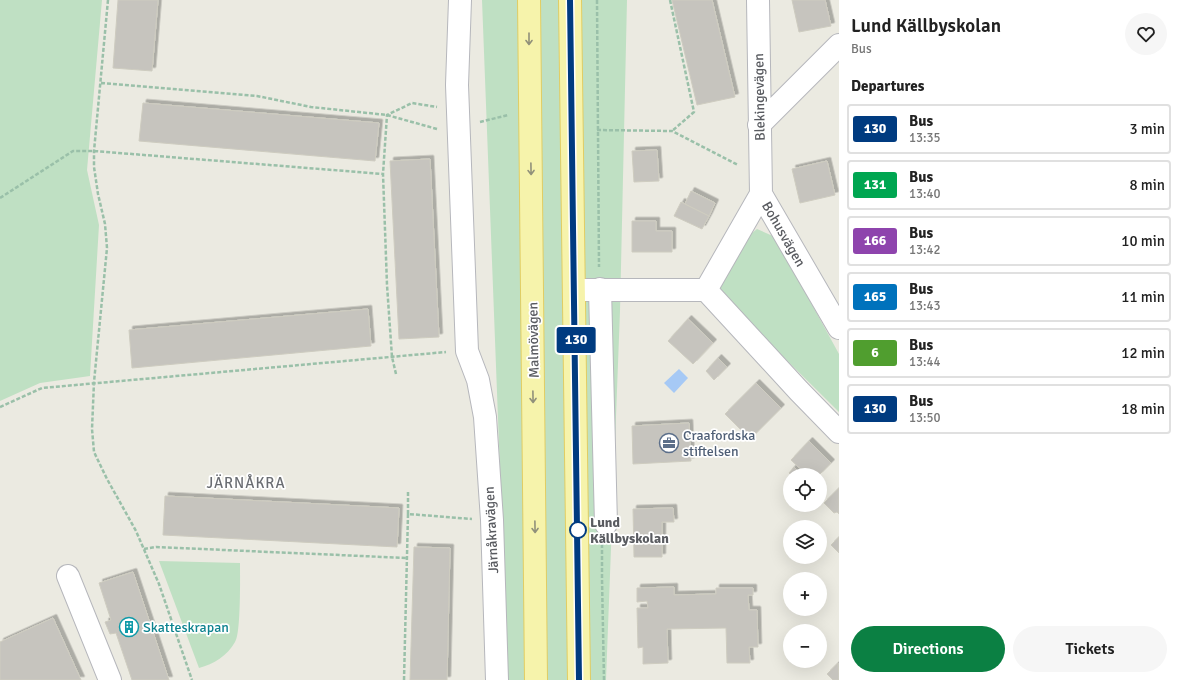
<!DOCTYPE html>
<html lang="en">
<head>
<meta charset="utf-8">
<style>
  :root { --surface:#fff; --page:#f6f6f6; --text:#222; --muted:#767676; --line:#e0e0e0; --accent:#0b8043 }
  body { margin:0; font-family:Signika,sans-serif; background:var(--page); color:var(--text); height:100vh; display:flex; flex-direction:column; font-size:15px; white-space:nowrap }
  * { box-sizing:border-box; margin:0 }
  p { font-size:13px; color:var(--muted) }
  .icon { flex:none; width:22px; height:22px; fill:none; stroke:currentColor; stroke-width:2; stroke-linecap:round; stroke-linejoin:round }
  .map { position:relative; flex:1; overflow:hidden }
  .sheet { display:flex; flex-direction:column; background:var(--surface); width:340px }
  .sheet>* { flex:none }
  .badge { padding:0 8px; border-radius:3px; font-size:14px; line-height:26px }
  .fabs { position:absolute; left:783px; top:468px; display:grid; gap:8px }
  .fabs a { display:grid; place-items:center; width:44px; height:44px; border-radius:50%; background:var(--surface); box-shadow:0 4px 16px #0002; font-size:20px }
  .map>.badge { position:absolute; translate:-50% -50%; box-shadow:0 0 0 2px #fff }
  h2 { padding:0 12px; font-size:15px; line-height:36px }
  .round { display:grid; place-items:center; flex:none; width:42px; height:42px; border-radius:21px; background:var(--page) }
  .summary { display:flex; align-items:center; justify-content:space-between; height:68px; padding:0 12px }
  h1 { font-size:19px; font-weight:600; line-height:30px }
  .button { display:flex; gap:8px; margin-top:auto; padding:8px 12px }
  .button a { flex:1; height:46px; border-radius:24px; background:var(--accent); color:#fff; font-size:16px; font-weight:600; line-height:46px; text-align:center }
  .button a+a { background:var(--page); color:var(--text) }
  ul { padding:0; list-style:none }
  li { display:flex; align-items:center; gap:12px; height:50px; margin:0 8px 6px; padding:0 4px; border:2px solid var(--line); border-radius:4px }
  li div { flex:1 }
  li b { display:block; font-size:15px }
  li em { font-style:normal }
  li .badge { min-width:44px; font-weight:700; text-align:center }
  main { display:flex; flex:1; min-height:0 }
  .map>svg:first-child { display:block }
  .green { fill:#bfe0c3 }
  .water { fill:#a6c9f5 }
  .building { fill:#c6c4be; stroke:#ceccc0; filter:url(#shadow) }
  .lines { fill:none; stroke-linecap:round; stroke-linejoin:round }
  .minor-casing { stroke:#b6b7bc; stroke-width:24 }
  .major-casing { stroke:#e1cd63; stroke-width:24 }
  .path { stroke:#9ac0a9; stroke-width:2.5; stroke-dasharray:4 2; stroke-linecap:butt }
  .minor { stroke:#fff; stroke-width:22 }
  .major { stroke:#f6f3ab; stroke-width:22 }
  .oneway { stroke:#90907a }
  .line-casing { stroke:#fff; stroke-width:9 }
  .line { stroke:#003b80; stroke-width:6 }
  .stop-dot { fill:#fff; stroke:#003b80; stroke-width:2 }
  .labels { text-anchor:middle; stroke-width:3.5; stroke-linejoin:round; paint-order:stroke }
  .street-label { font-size:14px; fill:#595b60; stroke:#fff }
  .service-label { font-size:14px; fill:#4e5e75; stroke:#fff; text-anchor:start }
  .stop-label { font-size:14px; font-weight:bold; fill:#595b60; stroke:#fff; text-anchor:start }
  .culture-label { font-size:14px; fill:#0d838f; stroke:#fff; text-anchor:start }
  .neighbourhood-label { font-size:15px; letter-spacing:1px; fill:#6a6d72; stroke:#fff }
</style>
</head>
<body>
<main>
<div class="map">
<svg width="839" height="680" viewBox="0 0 839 680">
  <defs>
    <filter id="shadow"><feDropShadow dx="3.5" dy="-3.5" stdDeviation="0" flood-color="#0004"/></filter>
  </defs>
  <rect width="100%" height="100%" fill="#ebeae1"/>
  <path class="green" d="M 0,0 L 102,0 L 87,170 L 99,225 L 90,376 L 40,383 L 0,401 Z
    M 482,0 L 627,0 L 620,311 L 606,680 L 508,680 Z
    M 757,229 L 775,237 L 839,354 L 839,412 L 727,301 L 719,286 L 742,241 Z
    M 159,561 L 240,563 C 240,576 241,634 235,642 C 227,656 214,664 199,668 Z"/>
  <path class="water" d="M 679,369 L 688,378 L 674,393 L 664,383 Z"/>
  <path class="building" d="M 118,0 L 158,0 L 152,71 L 113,68 Z
    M 672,0 L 712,0 L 735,97 L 697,105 Z
    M 792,0 L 825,0 L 831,26 L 799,32 Z
    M 143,103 L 379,123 L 375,161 L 139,141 Z
    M 657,150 L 659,181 L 634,182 L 632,151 Z
    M 430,159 L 439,337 L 399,339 L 390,161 Z
    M 827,161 L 835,195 L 800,203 L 792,169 Z
    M 691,191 L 715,203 L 709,216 L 685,204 Z
    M 681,202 L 709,216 L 702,229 L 674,216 Z
    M 632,221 L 656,221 L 656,231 L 672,231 L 672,252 L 632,252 Z
    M 368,309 L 371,346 L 132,368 L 129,330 Z
    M 688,319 L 713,343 L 693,364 L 668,341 Z
    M 718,358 L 727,367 L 714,380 L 706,371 Z
    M 756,383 L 781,408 L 750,439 L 725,414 Z
    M 689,423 L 691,461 L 633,464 L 632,426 Z
    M 809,441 L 831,463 L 819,475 L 807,475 L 791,460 Z
    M 794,467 L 802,475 L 791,475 L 789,473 Z
    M 839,488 L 839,514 L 837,512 L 834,513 L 824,503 Z
    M 165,496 L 399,508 L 397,547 L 163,535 Z
    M 673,508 L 674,522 L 662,522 L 662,557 L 634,557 L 633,509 Z
    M 839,537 L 839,553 L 831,545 Z
    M 414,547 L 450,548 L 447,680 L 410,680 Z
    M 133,572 L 169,680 L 132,680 L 116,633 L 110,634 L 105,622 L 111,620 L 99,583 Z
    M 674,587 L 674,595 L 716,594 L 716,588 L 753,588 L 753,595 L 748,595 L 749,610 L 757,610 L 758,647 L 749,647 L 750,663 L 727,663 L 726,628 L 667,629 L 668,663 L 643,664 L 643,647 L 638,648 L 637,608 L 648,608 L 647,601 L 637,602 L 637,588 Z
    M 53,618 L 81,680 L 0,680 L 0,642 Z
    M 838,663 L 839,680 L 833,680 L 827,674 Z"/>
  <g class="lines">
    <defs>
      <path id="minor" d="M 460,0 L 457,85 L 467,351 L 478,380 L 485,417 L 492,520 L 497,680
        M 759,125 L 839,45
        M 761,194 L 839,328
        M 600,289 L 606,524
        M 575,290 L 706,290 L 799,391 L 839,432
        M 706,290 L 761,194 L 758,0
        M 68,576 L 110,680"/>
      <path id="major" d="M 529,0 L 536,680
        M 570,0 L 579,680"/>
    </defs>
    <use href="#minor" class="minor-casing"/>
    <use href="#major" class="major-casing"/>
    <path class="path" d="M 108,0 L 94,151 L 94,167 L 98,194 L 105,224 L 107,248 L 94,382 L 92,429 L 94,452 L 107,479 L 136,531 L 159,584 L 192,680
      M 597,0 L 599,267
      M 670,0 L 694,112 L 672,131
      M 101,83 L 257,96 L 311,107 L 387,115 L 437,129
      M 480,122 L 508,115
      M 597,130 L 672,131 L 738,165
      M 0,198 L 73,151 L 94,151 L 383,174
      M 396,374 L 392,357 L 387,285 L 383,174 L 387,115 L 412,103 L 437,107
      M 0,407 L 42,388 L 446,352
      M 408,514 L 408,491
      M 602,544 L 602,579 L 604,680
      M 144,549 L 156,547 L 407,558
      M 404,680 L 408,514 L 472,519"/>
    <use href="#minor" class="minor"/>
    <use href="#major" class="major"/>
  </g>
  <defs><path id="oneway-shaft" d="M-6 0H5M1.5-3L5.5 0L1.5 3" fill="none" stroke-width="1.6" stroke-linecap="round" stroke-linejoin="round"/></defs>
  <g class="oneway">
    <use href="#oneway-shaft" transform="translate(529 39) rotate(90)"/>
    <use href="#oneway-shaft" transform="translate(531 169) rotate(89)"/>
    <use href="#oneway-shaft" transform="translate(533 397) rotate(89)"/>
    <use href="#oneway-shaft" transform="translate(535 527) rotate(89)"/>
  </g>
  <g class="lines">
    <defs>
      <path id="line" d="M 570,0 L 579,680"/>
    </defs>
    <use href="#line" class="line-casing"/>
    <use href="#line" class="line"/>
  </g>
  <defs>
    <symbol id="office-ring" viewBox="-11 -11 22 22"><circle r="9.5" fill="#fff" stroke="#5c6f8a" stroke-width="1.5"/><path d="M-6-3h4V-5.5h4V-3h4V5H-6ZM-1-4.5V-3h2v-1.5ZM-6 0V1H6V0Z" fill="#5c6f8a"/></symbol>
    <symbol id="building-ring" viewBox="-11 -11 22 22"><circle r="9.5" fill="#fff" stroke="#0f9aa8" stroke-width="1.5"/><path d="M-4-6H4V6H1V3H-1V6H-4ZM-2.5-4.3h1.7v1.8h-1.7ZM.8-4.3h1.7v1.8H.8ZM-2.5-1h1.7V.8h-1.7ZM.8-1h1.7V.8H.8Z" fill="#0f9aa8"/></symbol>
  </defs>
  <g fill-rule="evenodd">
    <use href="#office-ring" x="658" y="432" width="22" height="22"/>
    <use href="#building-ring" x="118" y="616" width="22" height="22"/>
  </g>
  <circle class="stop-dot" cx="578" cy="530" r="8"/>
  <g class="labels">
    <g class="street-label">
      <text transform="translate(759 97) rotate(-91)" y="5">Blekingevägen</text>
      <text transform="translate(784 234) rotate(60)" y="5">Bohusvägen</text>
      <text transform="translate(533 340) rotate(-91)" y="5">Malmövägen</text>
      <text transform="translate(491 530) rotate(-93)" y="5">Järnåkravägen</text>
    </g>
    <g class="service-label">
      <text x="683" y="440">Craafordska<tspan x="683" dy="16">stiftelsen</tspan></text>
    </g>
    <g class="stop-label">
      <text x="590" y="527">Lund<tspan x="590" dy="16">Källbyskolan</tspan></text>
    </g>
    <g class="culture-label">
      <text x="143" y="632">Skatteskrapan</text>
    </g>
    <g class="neighbourhood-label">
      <text x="246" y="488">JÄRNÅKRA</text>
    </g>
  </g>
</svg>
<div class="fabs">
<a><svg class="icon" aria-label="locate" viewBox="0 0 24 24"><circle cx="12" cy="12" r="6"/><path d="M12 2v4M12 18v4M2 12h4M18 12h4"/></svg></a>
<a><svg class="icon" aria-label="layers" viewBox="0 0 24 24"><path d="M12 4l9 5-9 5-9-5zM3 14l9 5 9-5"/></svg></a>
<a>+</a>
<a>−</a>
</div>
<b class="badge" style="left:576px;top:340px;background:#003b80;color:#fff">130</b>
</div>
<section class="sheet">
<div class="summary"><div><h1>Lund Källbyskolan</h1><p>Bus</p></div><a class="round"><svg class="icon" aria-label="heart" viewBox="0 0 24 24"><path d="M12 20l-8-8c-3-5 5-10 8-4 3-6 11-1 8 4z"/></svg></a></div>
<h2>Departures</h2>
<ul>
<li><span class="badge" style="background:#003b80;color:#fff">130</span><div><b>Bus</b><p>13:35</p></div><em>3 min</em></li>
<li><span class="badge" style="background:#00a651;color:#fff">131</span><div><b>Bus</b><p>13:40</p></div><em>8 min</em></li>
<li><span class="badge" style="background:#8e44ad;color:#fff">166</span><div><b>Bus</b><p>13:42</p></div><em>10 min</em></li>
<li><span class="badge" style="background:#0072bc;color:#fff">165</span><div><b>Bus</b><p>13:43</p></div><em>11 min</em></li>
<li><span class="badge" style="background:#509e2f;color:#fff">6</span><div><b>Bus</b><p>13:44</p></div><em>12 min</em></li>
<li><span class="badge" style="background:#003b80;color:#fff">130</span><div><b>Bus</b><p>13:50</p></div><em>18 min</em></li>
</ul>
<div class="button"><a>Directions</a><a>Tickets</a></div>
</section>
</main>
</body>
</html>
